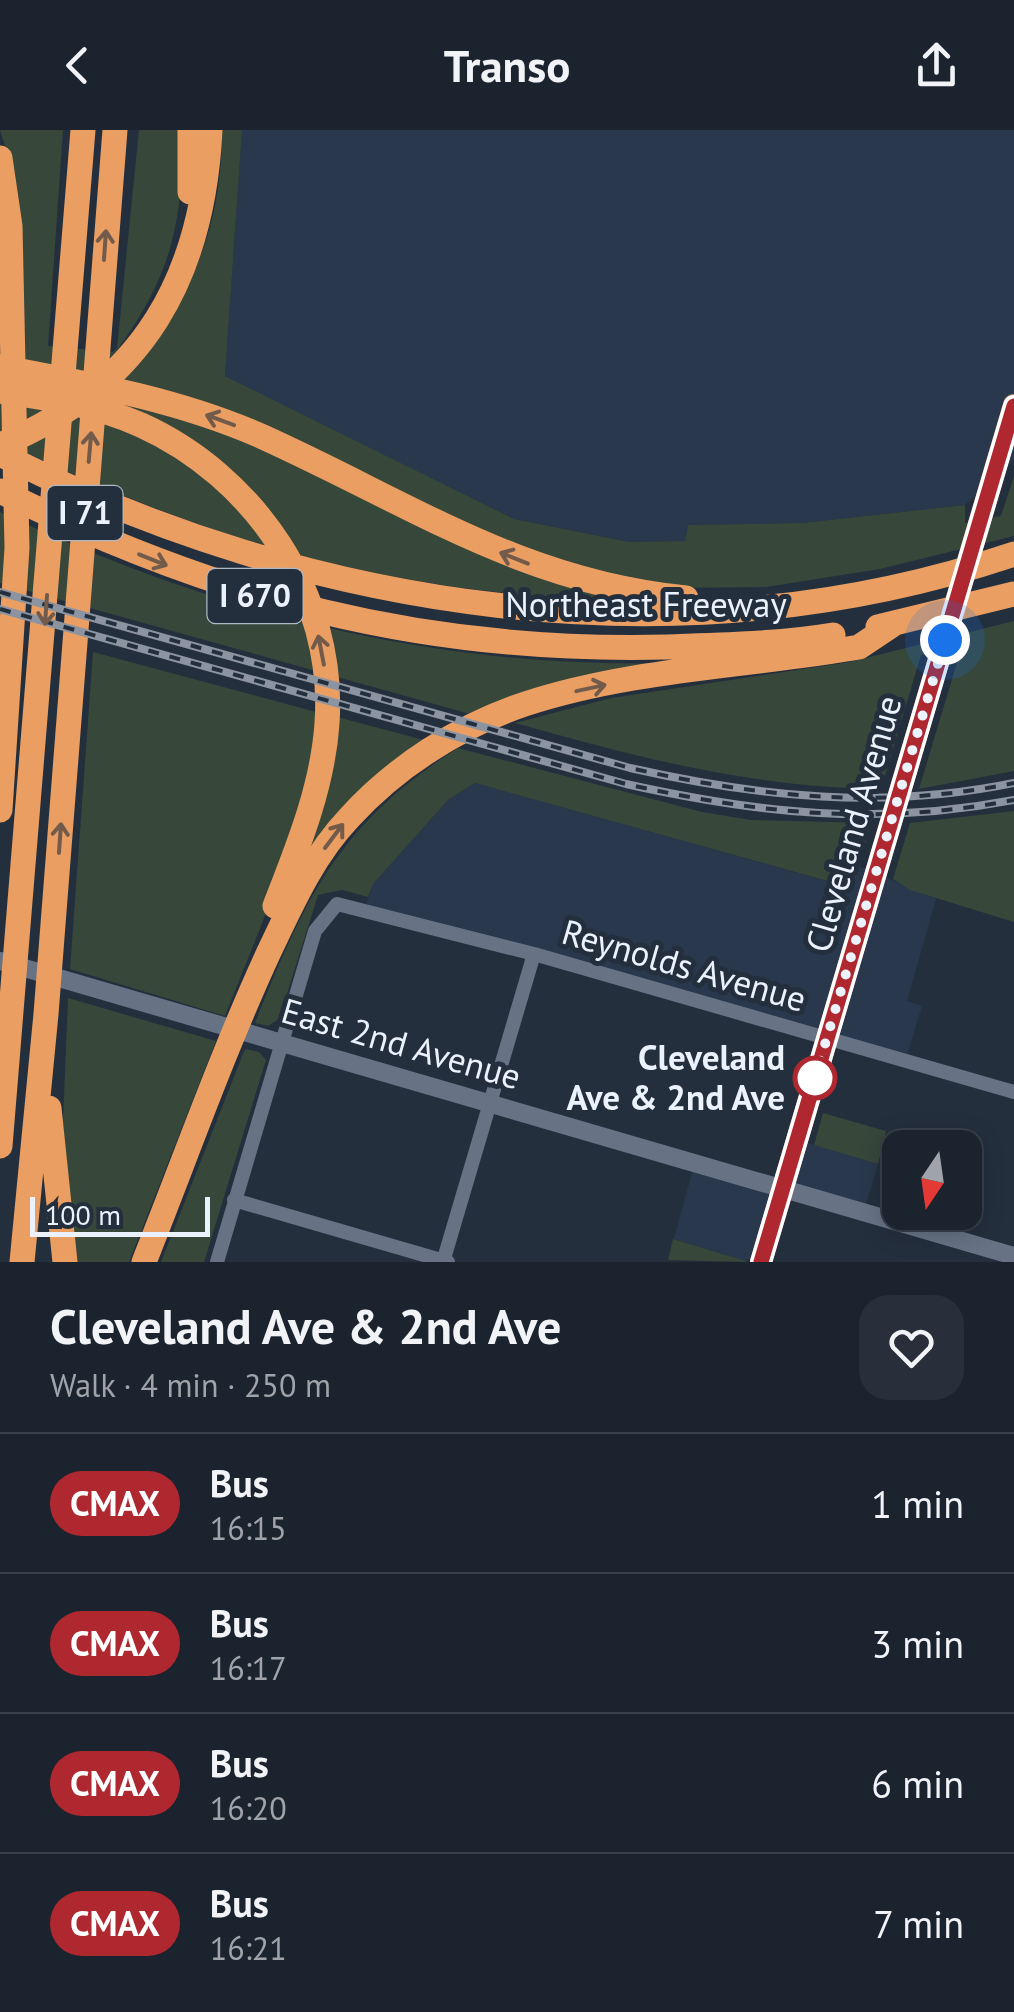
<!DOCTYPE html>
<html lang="en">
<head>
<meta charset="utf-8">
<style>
  :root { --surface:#1b232e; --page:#282f3a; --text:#f1f3f6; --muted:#a0a4aa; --line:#39404a }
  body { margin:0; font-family:"PT Sans",sans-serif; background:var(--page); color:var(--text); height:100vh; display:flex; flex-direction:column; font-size:38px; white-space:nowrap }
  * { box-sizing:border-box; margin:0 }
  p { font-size:32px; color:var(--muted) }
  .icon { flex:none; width:55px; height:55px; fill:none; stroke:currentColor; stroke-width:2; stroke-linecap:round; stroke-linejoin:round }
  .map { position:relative; height:1132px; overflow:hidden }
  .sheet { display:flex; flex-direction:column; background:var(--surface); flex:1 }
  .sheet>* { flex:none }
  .badge { padding:0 20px; border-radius:32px; font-size:35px; line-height:65px }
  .needle { width:65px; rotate:193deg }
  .tools { position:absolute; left:882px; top:1000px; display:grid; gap:20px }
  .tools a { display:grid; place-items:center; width:100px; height:100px; border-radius:20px; background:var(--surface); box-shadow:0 5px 25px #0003,0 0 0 2px var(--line); font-size:50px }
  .scale { position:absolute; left:30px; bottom:25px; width:180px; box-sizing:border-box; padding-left:10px; border:5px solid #ebf2fc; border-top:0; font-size:28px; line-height:35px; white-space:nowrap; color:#ebf2fc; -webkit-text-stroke:8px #242f3e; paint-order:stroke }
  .you { position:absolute; width:50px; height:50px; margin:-25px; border:8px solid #fff; border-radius:50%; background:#1a73e8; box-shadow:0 0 0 15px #1a73e833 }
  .map>.badge { position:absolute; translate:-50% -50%; box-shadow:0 0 0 5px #fff }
  .round { display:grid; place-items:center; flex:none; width:105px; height:105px; border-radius:30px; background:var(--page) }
  .headline { display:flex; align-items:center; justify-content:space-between; height:170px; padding:0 50px }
  h1 { font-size:48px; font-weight:700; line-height:75px }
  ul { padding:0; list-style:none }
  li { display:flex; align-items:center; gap:30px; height:140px; padding:0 50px; border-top:2px solid var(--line) }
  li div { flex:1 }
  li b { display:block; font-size:38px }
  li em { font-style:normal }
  li .badge { min-width:110px; font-weight:700; text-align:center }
  header { display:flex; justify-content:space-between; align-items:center; height:130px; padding:0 50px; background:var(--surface); font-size:45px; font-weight:700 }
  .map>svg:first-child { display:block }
  .built { fill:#29384c }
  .green { fill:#37473a }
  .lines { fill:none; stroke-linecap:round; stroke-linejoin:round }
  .minor { stroke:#677385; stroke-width:14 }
  .tertiary { stroke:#677385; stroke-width:18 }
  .primary { stroke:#b68d70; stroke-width:22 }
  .motorway { stroke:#ea9e62; stroke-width:25 }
  .rail-casing { stroke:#8b94a0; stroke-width:8 }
  .rail { stroke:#242f3e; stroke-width:4; stroke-dasharray:11; stroke-linecap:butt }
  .oneway { stroke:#735b4c }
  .line-casing { stroke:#fff; stroke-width:22 }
  .line { stroke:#af272f; stroke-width:15 }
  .walk { stroke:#ebf2fc; stroke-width:10; stroke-dasharray:0 18 }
  .stop-dot { fill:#fff; stroke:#af272f; stroke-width:5 }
  .labels { text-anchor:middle; stroke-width:10; stroke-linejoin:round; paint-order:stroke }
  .shield { fill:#242f3e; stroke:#afb8c3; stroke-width:2.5 }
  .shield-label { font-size:32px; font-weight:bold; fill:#ebf2fc }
  .street-label { font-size:35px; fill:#ebf2fc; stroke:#242f3e }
  .stop-label { font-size:35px; font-weight:bold; fill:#ebf2fc; stroke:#242f3e; text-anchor:end }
</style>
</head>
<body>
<header><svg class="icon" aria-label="back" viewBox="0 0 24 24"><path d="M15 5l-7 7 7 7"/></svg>Transo<svg class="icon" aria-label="share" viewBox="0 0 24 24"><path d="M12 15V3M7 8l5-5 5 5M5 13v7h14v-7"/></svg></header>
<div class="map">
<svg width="1014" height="1132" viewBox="0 0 1014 1132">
  <rect width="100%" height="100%" fill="#242f3e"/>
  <path class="built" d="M 242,0 L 1014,0 L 1014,330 L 965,375 L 802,393 L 689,395 L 685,411 L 629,412 L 514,389 L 225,246 Z
    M 475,653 L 852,758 L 859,736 L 936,769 L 907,871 L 922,876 L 906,929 L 366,775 L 373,754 L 449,669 Z
    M 801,1011 L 878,1034 L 865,1078 L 787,1056 Z
    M 694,1035 L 781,1061 L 765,1118 L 746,1131 L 674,1109 Z"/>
  <path class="green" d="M 0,0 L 63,0 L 48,216 L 113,222 L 117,218 L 139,0 L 182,0 C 184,98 169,152 109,231 L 134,238 C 193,161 222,98 222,0 L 242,0 L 225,246 L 514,389 L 629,412 L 685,411 L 688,395 L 802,393 L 965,375 L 965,393 L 1001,386 L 1014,346 L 1014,406 L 880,439 L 766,457 L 672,458 L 555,435 L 276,304 L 0,228 L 0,107 L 8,25 Z
    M 75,265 L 159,276 L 616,465 L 616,470 C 388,464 204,410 0,310 L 0,268 L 119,293 L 277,391 Z
    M 0,382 C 213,483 434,539 671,533 L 470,584 L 0,453 Z
    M 1014,491 L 1014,641 L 919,659 L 962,516 L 921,525 L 881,659 C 750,657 640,628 515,593 L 611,568 L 850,532 Z
    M 93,522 L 320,583 C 310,689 263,788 225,886 L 70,839 Z
    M 337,587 L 424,610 L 312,721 L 307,718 Z
    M 458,618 L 702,682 L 751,690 L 871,693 L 853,758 L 475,653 L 449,669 L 373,754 L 368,767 L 342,760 L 318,765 L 279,889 L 268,896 L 255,893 C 306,767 338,694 458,618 Z
    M 1014,681 L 1014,792 L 910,760 L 893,749 L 910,693 Z
    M 68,868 L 216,911 L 129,1132 L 76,1132 L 63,992 Z
    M 245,919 L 259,922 L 266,930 L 204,1132 L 161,1132 Z
    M 823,983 L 886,1001 L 878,1034 L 814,1015 Z
    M 673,1109 L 746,1131 L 746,1132 L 668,1130 Z"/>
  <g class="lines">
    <path class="minor" d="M 234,1070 L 448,1132
      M 217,1132 L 315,801 L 337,774 L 534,824 L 1014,962
      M 443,1132 L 534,824"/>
    <path class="tertiary" d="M 0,831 L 1014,1126"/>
    <path class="primary" d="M 761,1132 L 1014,275"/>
    <path class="motorway" d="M 190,0 L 190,62
      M 0,28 L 10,96 L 17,418 L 0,680
      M 0,237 C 90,254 180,270 263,307 C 409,373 522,452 686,468
      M 0,261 C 48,268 96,275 141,295 C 254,346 336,465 327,593 C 323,656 298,717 275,776
      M 5,313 C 143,254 203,147 210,0
      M 0,324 C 311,481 678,537 1014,424
      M 0,361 C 219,469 421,523 667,517 C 722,515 779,514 833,505
      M 878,497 L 1014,464
      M 49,978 L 65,1132
      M 0,1016 L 83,0
      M 22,1132 L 46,884 L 115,0
      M 144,1132 C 185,1029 222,924 268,824 C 291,776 312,727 349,688 C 395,637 459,596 525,574 C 631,539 749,536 859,517 L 892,495"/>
    <defs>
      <path id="rail" d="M 0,462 L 630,638 C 759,667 883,680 1014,653
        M 0,479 L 626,654 C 761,684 877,696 1014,670"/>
    </defs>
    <use href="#rail" class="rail-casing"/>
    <use href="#rail" class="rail"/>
  </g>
  <defs><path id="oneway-shaft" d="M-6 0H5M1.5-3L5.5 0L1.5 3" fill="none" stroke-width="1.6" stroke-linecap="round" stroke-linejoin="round" transform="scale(2.5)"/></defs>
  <g class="oneway">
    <use href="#oneway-shaft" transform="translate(105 115) rotate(-86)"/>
    <use href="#oneway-shaft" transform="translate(220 290) rotate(-160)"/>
    <use href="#oneway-shaft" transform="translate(90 317) rotate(-85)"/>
    <use href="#oneway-shaft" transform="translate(514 428) rotate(-158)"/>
    <use href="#oneway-shaft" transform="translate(153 430) rotate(22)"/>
    <use href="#oneway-shaft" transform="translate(46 480) rotate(94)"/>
    <use href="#oneway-shaft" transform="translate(321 520) rotate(-101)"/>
    <use href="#oneway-shaft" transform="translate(591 558) rotate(-12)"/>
    <use href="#oneway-shaft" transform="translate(334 706) rotate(-53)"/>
    <use href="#oneway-shaft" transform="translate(60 708) rotate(-86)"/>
  </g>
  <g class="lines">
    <defs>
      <path id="line" d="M 761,1132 L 1014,276"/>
    </defs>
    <use href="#line" class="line-casing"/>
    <use href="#line" class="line"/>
    <path class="walk" d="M 815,948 L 945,510"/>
  </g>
  <circle class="stop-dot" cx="815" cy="948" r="20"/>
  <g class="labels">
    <g class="shield">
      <rect x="47.5" y="356" width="75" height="54" rx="8"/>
      <rect x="207.5" y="439" width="95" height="54" rx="8"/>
    </g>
    <g class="shield-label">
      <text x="85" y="394">I 71</text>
      <text x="255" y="477">I 670</text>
    </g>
    <g class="street-label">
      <text x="646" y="487">Northeast Freeway</text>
      <text transform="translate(854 694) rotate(-74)" y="12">Cleveland Avenue</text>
      <text transform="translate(684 836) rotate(16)" y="12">Reynolds Avenue</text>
      <text transform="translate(401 914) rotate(16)" y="12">East 2nd Avenue</text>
    </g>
    <g class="stop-label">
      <text x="785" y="940">Cleveland<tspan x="785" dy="40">Ave &amp; 2nd Ave</tspan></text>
    </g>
  </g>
</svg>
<div class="tools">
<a><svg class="needle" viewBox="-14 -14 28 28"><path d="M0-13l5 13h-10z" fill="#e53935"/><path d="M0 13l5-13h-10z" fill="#a0a4aa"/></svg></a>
</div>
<div class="scale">100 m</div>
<div class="you" style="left:945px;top:510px"></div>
</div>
<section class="sheet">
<div class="headline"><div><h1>Cleveland Ave &amp; 2nd Ave</h1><p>Walk · 4 min · 250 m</p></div><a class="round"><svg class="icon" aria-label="heart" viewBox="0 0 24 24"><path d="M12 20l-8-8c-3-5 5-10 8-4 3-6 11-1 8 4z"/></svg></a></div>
<ul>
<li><span class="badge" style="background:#af272f;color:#fff">CMAX</span><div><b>Bus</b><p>16:15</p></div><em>1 min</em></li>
<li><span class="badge" style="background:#af272f;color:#fff">CMAX</span><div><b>Bus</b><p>16:17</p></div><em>3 min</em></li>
<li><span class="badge" style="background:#af272f;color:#fff">CMAX</span><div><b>Bus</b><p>16:20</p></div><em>6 min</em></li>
<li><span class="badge" style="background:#af272f;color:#fff">CMAX</span><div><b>Bus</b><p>16:21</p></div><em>7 min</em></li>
</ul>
</section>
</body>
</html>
